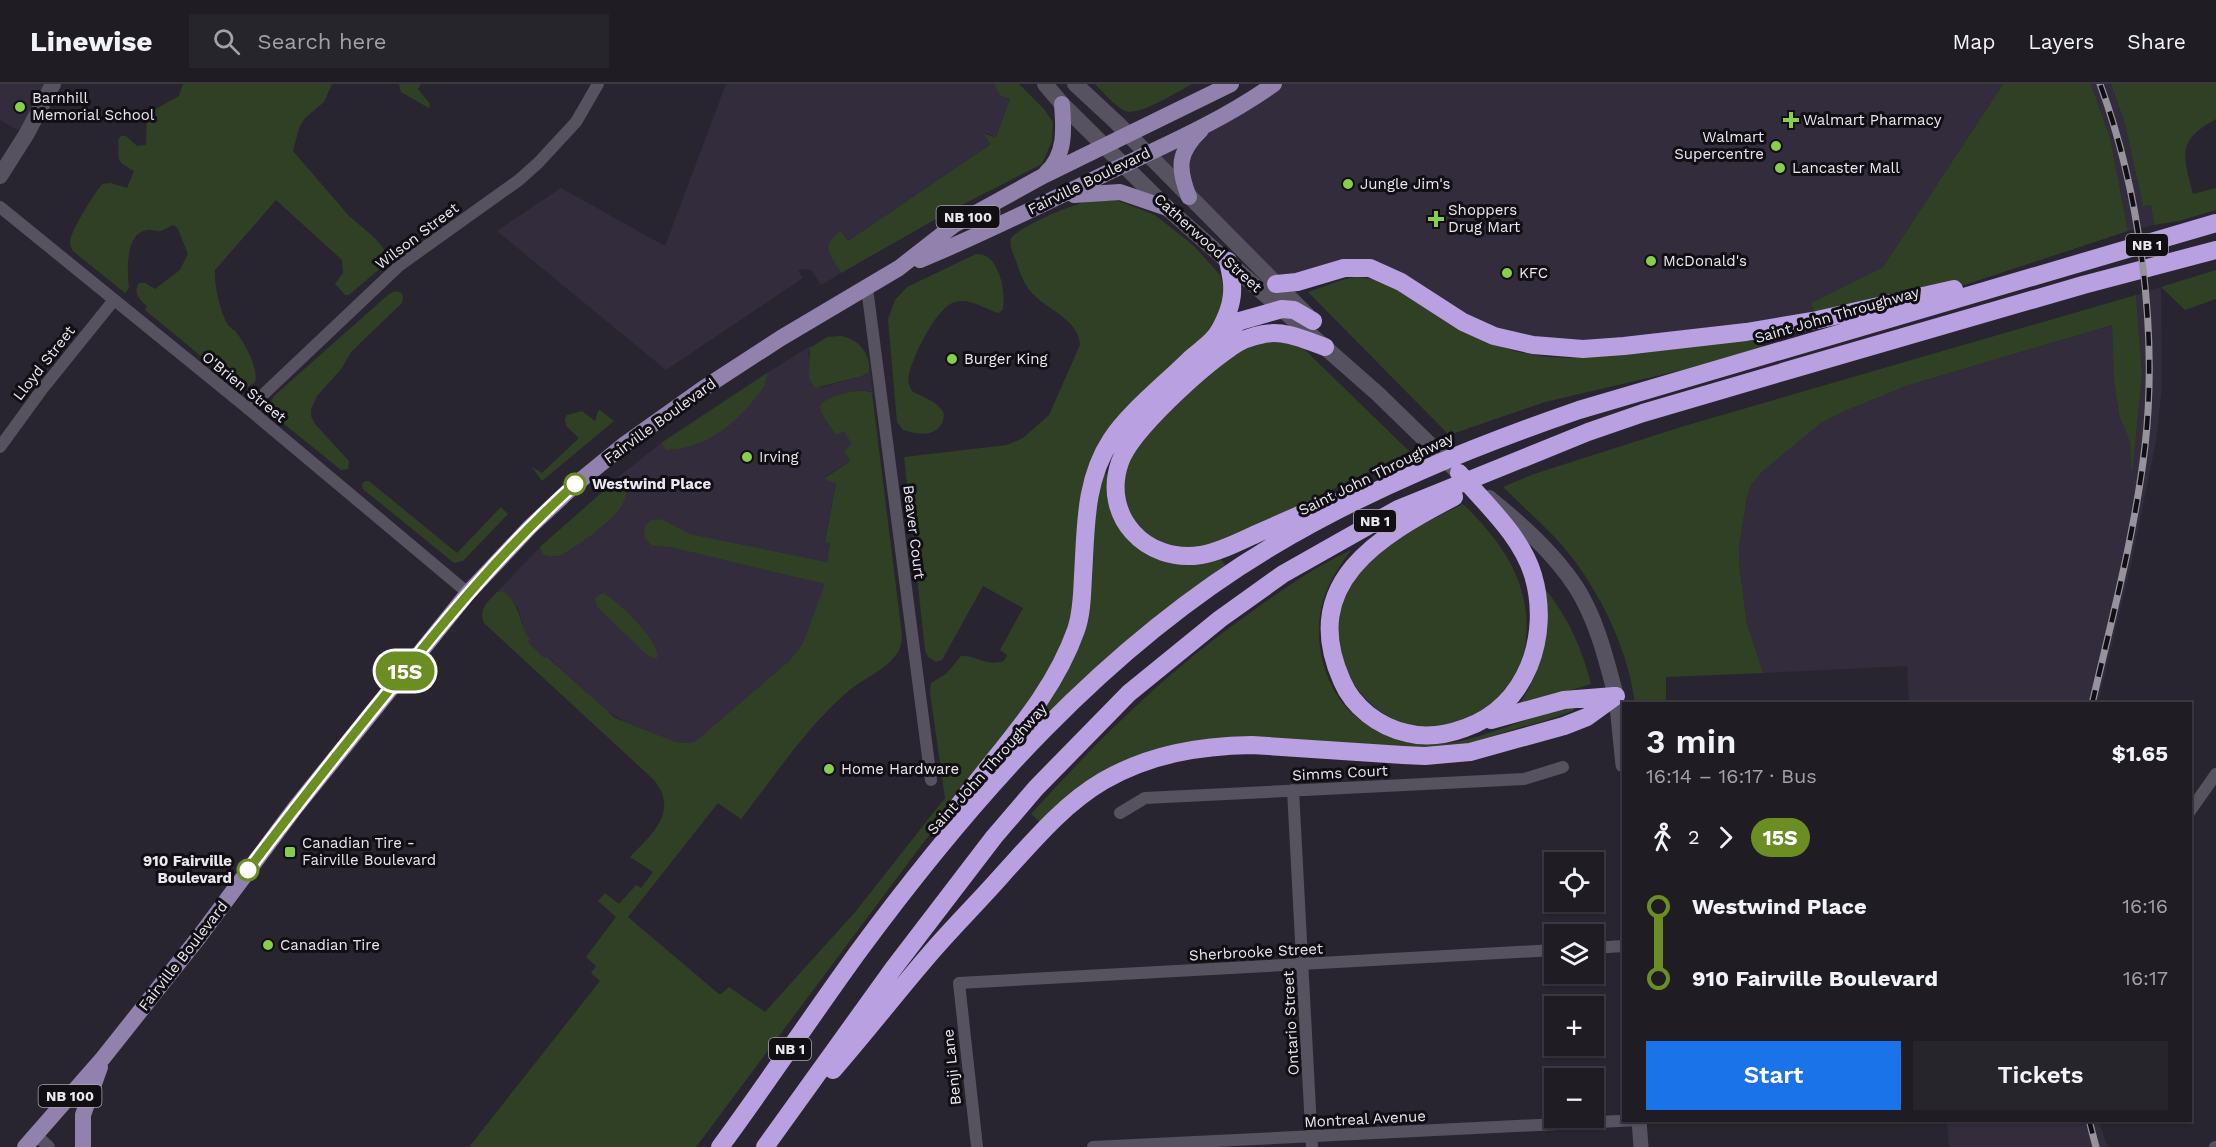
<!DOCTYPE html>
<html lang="en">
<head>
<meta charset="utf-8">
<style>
  :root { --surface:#1f1c24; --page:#27252c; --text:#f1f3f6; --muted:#a1a1a6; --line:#3c3a41; --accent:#1a73e8 }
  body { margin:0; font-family:"Work Sans",sans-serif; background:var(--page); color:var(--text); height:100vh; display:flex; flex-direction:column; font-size:22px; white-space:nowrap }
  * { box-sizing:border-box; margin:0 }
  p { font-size:20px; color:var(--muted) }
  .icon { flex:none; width:33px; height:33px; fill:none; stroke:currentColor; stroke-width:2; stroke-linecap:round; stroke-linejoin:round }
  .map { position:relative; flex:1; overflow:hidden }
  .sheet { position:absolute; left:1622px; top:618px; width:570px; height:420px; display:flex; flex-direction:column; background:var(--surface); border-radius:0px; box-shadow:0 2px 4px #0004,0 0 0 2px var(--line) }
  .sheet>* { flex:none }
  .badge { padding:0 12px; border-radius:20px; font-size:21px; line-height:39px }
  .tools { position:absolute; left:1544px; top:768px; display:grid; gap:12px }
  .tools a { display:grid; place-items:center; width:60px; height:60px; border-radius:0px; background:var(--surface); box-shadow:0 2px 4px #0004,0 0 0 2px var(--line); font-size:30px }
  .map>.badge { position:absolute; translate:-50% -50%; box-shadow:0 0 0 3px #fff }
  .legs { display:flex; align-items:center; gap:9px; height:66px; padding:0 24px; font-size:20px }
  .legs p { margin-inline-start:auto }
  .headline { display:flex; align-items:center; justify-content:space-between; height:102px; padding:0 24px }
  h1 { font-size:33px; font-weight:600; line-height:45px }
  .action { display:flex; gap:12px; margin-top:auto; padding:12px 24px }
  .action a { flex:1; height:69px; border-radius:0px; background:var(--accent); color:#fff; font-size:24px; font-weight:600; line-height:69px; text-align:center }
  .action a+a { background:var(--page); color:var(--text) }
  ul { padding:0 24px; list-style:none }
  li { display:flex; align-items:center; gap:21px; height:72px; font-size:22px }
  li i { display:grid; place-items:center; width:9px; height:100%; margin:0 8px; background:currentColor }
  li i::after { content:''; width:15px; height:15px; margin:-8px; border:4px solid; border-radius:50%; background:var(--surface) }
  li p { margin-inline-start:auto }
  li:first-child i { background:linear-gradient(#0000 50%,currentColor 0) }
  li:last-child i { background:linear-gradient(currentColor 50%,#0000 0) }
  header { display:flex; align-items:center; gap:36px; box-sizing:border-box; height:84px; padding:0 30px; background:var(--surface); border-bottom:2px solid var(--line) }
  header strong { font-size:28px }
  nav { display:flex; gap:33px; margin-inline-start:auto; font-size:21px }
  .search { width:420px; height:54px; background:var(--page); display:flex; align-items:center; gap:15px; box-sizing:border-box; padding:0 21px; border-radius:0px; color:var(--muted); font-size:22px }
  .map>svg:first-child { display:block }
  .built { fill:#322c3d }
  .green { fill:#304024 }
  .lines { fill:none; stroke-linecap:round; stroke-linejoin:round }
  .minor { stroke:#56525f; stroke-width:12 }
  .tertiary { stroke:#56525f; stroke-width:15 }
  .secondary { stroke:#56525f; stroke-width:16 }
  .primary { stroke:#9181ad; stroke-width:16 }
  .motorway { stroke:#b8a0e1; stroke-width:18 }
  .rail-casing { stroke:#96939c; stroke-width:7 }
  .rail { stroke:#110f14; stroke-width:4.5; stroke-dasharray:14; stroke-linecap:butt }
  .line-1-casing { stroke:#fff; stroke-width:14 }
  .line-1 { stroke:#6b8e23; stroke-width:9 }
  .poi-dot { fill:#88cf49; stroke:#110f14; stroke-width:2 }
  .stop-1-dot { fill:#fff; stroke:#6b8e23; stroke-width:3 }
  .labels { text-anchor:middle; stroke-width:6; stroke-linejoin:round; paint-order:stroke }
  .shield { fill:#110f14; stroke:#a9a6ad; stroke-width:1.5 }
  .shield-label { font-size:14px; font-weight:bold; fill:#eae7ef }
  .poi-label { font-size:15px; fill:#eae7ef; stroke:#110f14; text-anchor:start }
  .street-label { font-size:15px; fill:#eae7ef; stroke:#110f14 }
  .stop-label { font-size:15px; font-weight:bold; fill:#eae7ef; stroke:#110f14; text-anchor:start }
</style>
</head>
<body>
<header>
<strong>Linewise</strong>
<div class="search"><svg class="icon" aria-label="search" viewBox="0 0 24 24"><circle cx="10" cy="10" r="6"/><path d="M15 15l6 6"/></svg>Search here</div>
<nav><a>Map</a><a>Layers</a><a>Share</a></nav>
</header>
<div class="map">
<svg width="2216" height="1063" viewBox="0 0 2216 1063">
  <rect width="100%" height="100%" fill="#292530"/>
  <path class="built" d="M 0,0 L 53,0 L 26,51 L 0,36 Z
    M 726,0 L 994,0 L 1010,15 L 996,53 L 986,49 L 991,60 L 848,157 L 828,162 L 829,169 L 841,189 L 821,201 L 812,187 L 807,185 L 800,186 L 798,187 L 803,194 L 666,286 L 497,147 L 561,104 L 665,162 Z
    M 1274,0 L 2003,0 L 1883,183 L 1811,219 L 1817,236 L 1624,262 L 1512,257 L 1383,188 L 1276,200 L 1147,69 Z
    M 2091,0 L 2111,0 L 2125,40 L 2143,122 L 2151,121 L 2154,141 L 2128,147 L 2110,54 Z
    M 2161,203 L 2162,304 L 2156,357 L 2130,485 L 2098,619 L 1909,619 L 1907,582 L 1763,589 L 1747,539 L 1739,481 L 1739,462 L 1747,413 L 1751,401 L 1763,387 L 1821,339 L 1845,327 L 1909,301 L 2112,241 L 2114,296 L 2119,331 L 2130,358 L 2133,380 L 2142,290 L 2136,211 Z
    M 812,261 L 808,270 L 820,304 L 865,291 L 870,286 L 870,282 L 873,311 L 870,307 L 860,306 L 836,351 L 844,346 L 853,360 L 850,377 L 826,392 L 826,396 L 836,398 L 825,457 L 830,459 L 827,478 L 690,450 L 662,435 L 651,436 L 655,463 L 670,463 L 826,500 L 802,561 L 789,577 L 696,657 L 690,659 L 676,658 L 623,637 L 605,626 L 548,573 L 545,576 L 528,558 L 530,555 L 525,547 L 518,524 L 504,507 L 497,508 L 540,463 L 542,468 L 553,473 L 560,471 L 603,443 L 618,425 L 626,410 L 622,396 L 617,394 L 661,359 L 668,366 L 689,361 L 767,296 L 767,289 Z
    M 1947,1037 L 2098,1037 L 2108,1063 L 1949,1063 Z"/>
  <path class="green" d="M 183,0 L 332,0 L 324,18 L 305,34 L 299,44 L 293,67 L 349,132 L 376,155 L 391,175 L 349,211 L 345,211 L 335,200 L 343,189 L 342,176 L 276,116 L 215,186 C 214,200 220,229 228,241 C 229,242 233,246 235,247 C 244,257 259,285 255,298 L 248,303 L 235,300 L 145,226 L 147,222 C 139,215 133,209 139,199 L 145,199 L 155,205 L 180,186 L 188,170 L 178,145 L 174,141 C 169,142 166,145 161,147 C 157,148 152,145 147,146 C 125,149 127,188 129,204 L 125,209 L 73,167 C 71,163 70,162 70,157 C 72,145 94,110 102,100 L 110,99 L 127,104 L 134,87 C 114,76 120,77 118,56 L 121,52 L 126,52 L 137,62 L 146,61 L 147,30 L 179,12 Z
    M 399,0 L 421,0 L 418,5 L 430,20 L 429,24 L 401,8 Z
    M 994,0 L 1019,0 L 1044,25 L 1053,38 L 1052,57 L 1042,80 L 950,127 L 841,189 C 830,170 819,162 841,147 L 848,157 L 991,60 L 984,50 L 996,53 L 1010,15 L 1000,11 Z
    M 1095,0 L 1192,0 C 1178,7 1136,35 1123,26 C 1113,20 1103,8 1095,0 Z
    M 2003,0 L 2091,0 L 2110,54 L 2128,147 L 1946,207 L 1817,236 L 1811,219 L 1883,183 Z
    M 2111,0 L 2216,0 L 2216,35 C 2176,57 2183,71 2193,110 L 2216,104 L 2216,126 L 2179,137 L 2154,141 L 2151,121 L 2143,122 L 2125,40 Z
    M 1116,116 L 1155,131 L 1194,162 L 1220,191 L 1225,209 L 1225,218 L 1213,243 L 1112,343 L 1075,519 L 1061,570 L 989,677 L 923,759 L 696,1063 L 469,1063 L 600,897 L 591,889 L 596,882 L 586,873 L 616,833 L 598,817 L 605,809 L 619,820 L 636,801 L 641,804 L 653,788 L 630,773 C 651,751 680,728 654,696 L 484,539 C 478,525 488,518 497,508 L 504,507 C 522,524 518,538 530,555 L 528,558 L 545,575 L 547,573 L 615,634 L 676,658 L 690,659 L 696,657 L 789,577 L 802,561 L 825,500 L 670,463 L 652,462 L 644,453 L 645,442 L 651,436 L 662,435 L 690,450 L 827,478 L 830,459 L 825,458 L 836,399 L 826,396 L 825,394 L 850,377 L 844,367 L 852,360 L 844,347 L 836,351 L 821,328 L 820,322 C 825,312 862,303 872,309 L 902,551 C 903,579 870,590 851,605 C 808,640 775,692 741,735 L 718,719 L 628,833 L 720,911 L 729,903 L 765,928 L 856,827 L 945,714 L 930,608 L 931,599 L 946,590 L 961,572 C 978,571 985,583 1004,577 L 1007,571 L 1000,566 L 1023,524 L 983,502 L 942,576 L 936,578 L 928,573 L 925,566 L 904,373 L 1007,361 L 1023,354 L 1049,331 L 1080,261 C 1080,237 1047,225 1033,210 C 1024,201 1020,189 1016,177 C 1013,169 1009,162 1011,154 C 1022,142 1071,120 1088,118 C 1097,116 1107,116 1116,116 Z
    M 976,170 C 999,168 1006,208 1003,225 L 999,229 L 995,228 C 982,223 969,214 955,218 C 937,222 913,272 909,290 C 907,296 909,302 912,307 C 921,313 935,316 941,325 C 945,329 944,334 942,339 C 934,354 916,350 903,346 L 897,338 L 888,235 L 895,216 L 907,203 Z
    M 2216,186 L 2216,215 L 2185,226 L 2161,203 Z
    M 1357,193 L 1380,196 L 1492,260 L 1518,268 L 1547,273 L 1572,274 L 1622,270 L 1763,253 L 1762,264 L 1682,286 L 1545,318 L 1449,351 L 1308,208 L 1345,195 Z
    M 396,207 L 402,209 L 403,214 L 402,219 L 351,268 L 342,284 L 317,312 L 311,325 L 311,332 L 315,340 L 349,377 L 348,385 L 341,386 L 273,331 C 269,324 269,318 275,311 L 389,210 Z
    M 2136,211 L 2142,290 L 2132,392 L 2130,358 L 2119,331 L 2114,296 L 2112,241 L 1909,301 L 1845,327 L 1821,339 L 1763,387 L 1751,401 L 1747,413 L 1739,462 L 1739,481 L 1747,539 L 1763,589 L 1666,593 L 1666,619 L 1635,619 C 1628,568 1605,518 1574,476 C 1554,449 1527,427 1503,403 L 1534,390 L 1681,343 Z
    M 841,252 C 859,255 871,270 869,288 L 862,292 L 815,304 L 809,294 L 810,264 L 827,253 Z
    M 1268,257 L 1295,260 L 1304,265 L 1410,368 L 1223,458 L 1188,466 L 1161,462 L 1128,433 L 1122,404 L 1127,377 L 1145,351 L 1216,283 L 1241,265 Z
    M 767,289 C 768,299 762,305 756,313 C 734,342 703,365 666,366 L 661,359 Z
    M 600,326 L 614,337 L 542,397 L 532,383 L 542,389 L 579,354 L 566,342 L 565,335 L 567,331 L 582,327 L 595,337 L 598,327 Z
    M 1101,389 L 1109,391 L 1127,453 L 1219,472 L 1225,481 L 1052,629 L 1045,622 L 1072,579 Z
    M 617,395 L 626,399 C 633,424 595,449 577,461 C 571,465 564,471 557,472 C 551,473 547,472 543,470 L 540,463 Z
    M 365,397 L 369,397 L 457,469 L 501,423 L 508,430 L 463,477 L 454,479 L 363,405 L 362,400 Z
    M 1463,420 C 1504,460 1534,503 1525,563 C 1520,591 1503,614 1479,628 C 1466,635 1453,641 1437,643 C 1385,648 1340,601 1339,552 C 1338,538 1338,525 1344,512 C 1350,497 1362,484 1373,472 C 1395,451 1436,434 1463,420 Z
    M 1351,466 C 1340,481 1330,496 1324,514 C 1309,558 1327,620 1370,642 C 1376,645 1382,647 1388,649 C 1402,654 1416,660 1431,660 C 1476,661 1527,630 1573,624 L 1574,626 C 1555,635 1535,639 1515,645 C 1495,651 1476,659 1456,664 L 1188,659 L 1040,738 L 1031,730 C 1102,652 1167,587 1254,526 C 1285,504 1316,482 1351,466 Z
    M 1543,506 L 1546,506 C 1569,535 1582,565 1591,600 L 1517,623 C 1546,585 1543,551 1543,506 Z
    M 603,509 C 617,516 662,559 657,574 L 650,573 L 644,568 L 597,523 L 595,514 Z"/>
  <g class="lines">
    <path class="minor" d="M 0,123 L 245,322 L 468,509
      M 867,204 L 931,696
      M 248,325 L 400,181 L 519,96 L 538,79 L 576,38 L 598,0
      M 0,363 L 43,304 L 114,216
      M 1293,706 L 1312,1063
      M 2190,727 L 2216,690
      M 1120,729 L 1145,714 L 1524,695 L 1563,683
      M 1593,864 L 1623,862
      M 36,1051 L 49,1063
      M 977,1063 L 959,899 L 1554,866
      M 1093,1063 L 1639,1036
      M 2215,1063 L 2216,1063"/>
    <path class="tertiary" d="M 1616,612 L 1623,681
      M 1639,1036 L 1641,1063"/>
    <path class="secondary" d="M 1045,0 L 1062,20 L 1167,124 L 1378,310 L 1455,385
      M 1075,0 L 1116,38 L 1307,231
      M 0,92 L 26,51 L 53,0
      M 1489,414 C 1521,440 1553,468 1576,503 C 1597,536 1606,575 1616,612"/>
    <path class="primary" d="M 1046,89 C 1066,71 1064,45 1062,20
      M 1074,111 L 1120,108 L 1167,124
      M 1189,113 C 1177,83 1178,68 1201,46
      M 920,176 C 986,149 1049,117 1113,86 C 1168,60 1225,35 1274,0
      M 25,1063 L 103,974 L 199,853 L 295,724 L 468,509 L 530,443 L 576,400 L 625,360 L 701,306 L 781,254 L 899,184 L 954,141 L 1043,92 L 1231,0
      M 83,1063 L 83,1031 L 100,983"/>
    <path class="motorway" d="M 1276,200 L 1297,198 L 1344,184 L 1370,184 L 1401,198 L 1463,238 L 1494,252 L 1533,261 L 1583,265 L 1624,262 L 1746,248 L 1817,236 L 1954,205
      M 1217,253 L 1240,237 L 1282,225 L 1294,226 L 1313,237
      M 1325,263 C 1305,256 1285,246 1264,250 C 1252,252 1239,257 1230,264 C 1201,284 1131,346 1120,378 C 1101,432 1146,480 1201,471 C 1219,468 1239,458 1256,450 C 1281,439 1306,428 1331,417
      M 1454,413 C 1379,452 1298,499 1342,597 C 1353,623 1379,643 1407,649 C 1426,654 1446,651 1465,644 C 1527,623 1551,551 1533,491 C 1521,451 1485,420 1459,389
      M 1491,636 L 1564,616 L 1614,612
      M 942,745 C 986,678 1049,623 1076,546 C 1082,529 1082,510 1083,492 C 1086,445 1084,397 1111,356 C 1128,329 1166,299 1190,275 C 1198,268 1207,262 1214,254 C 1221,246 1229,228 1231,217 C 1234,203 1231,191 1228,177
      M 833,986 C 868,946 900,904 935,864 C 957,839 981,815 1003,790 C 1034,756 1064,720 1103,697 C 1150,670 1199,662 1252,661 L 1403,671 L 1425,672 L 1470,668 L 1564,642 L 1587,633 L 1616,612
      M 720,1063 C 767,999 811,933 858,868 C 972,713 1104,563 1271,463 C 1368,405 1472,363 1579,326 L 2216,139
      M 765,1063 L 893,885 L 994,753 L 1036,704 L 1129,609 L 1220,535 L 1283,490 L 1398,425 L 1588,348 L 1643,329 L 1786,287 L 2083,201 L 2216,166"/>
    <defs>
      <path id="rail" d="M 2092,620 C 2112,534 2135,449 2145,362 C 2158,247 2140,108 2100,0
        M 2089,1036 L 2096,1063"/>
    </defs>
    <use href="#rail" class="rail-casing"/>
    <use href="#rail" class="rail"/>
  </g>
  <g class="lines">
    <defs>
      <path id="line-1" d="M 248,786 C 293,726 339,668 386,610 C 446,535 503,465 575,400"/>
    </defs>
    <use href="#line-1" class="line-1-casing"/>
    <use href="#line-1" class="line-1"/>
  </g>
  <g class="poi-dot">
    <circle cx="20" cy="23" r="6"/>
    <path d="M1788 27h6v6h6v6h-6v6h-6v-6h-6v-6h6z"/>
    <circle cx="1776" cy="62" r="6"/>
    <circle cx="1780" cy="84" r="6"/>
    <circle cx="1348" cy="100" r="6"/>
    <path d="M1433 126h6v6h6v6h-6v6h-6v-6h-6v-6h6z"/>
    <circle cx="1651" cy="177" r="6"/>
    <circle cx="1507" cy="189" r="6"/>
    <circle cx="952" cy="275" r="6"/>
    <circle cx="747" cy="373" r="6"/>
    <circle cx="829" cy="685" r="6"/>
    <rect x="284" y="762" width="12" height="12" rx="3"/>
    <circle cx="268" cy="861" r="6"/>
  </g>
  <g class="stop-1-dot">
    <circle cx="575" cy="400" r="10"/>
    <circle cx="248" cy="786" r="10"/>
  </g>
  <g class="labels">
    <g class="shield">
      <rect x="936.5" y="122" width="63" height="22" rx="4.5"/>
      <rect x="2126" y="150" width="42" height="22" rx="4.5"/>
      <rect x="1354" y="426" width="42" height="22" rx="4.5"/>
      <rect x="769" y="954" width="42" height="22" rx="4.5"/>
      <rect x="38.5" y="1001" width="63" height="22" rx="4.5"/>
    </g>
    <g class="shield-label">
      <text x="968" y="138">NB 100</text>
      <text x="2147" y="166">NB 1</text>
      <text x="1375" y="442">NB 1</text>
      <text x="790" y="970">NB 1</text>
      <text x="70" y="1017">NB 100</text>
    </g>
    <g class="poi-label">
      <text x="32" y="19">Barnhill<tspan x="32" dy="17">Memorial School</tspan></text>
      <text x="1803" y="41">Walmart Pharmacy</text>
      <text x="1764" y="58" text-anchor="end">Walmart<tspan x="1764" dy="17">Supercentre</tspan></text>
      <text x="1792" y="89">Lancaster Mall</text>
      <text x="1360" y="105">Jungle Jim's</text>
      <text x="1448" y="131">Shoppers<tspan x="1448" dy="17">Drug Mart</tspan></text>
      <text x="1663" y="182">McDonald's</text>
      <text x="1519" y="194">KFC</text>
      <text x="964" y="280">Burger King</text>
      <text x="759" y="378">Irving</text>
      <text x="841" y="690">Home Hardware</text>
      <text x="302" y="764">Canadian Tire -<tspan x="302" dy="17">Fairville Boulevard</tspan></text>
      <text x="280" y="866">Canadian Tire</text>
    </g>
    <g class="street-label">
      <text transform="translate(1089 97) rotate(-26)" y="5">Fairville Boulevard</text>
      <text transform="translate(417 152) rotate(-37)" y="5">Wilson Street</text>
      <text transform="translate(1208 159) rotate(42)" y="5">Catherwood Street</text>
      <text transform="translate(1837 231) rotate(-16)" y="5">Saint John Throughway</text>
      <text transform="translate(44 279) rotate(-52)" y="5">Lloyd Street</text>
      <text transform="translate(244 303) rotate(39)" y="5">O'Brien Street</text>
      <text transform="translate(660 337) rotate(-36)" y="5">Fairville Boulevard</text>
      <text transform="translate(1376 390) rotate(-26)" y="5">Saint John Throughway</text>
      <text transform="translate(914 448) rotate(83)" y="5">Beaver Court</text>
      <text transform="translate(987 685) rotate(-48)" y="5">Saint John Throughway</text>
      <text transform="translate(1340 689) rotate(-3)" y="5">Simms Court</text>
      <text transform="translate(1256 868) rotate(-3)" y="5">Sherbrooke Street</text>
      <text transform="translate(183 872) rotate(-52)" y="5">Fairville Boulevard</text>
      <text transform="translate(1291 939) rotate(-93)" y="5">Ontario Street</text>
      <text transform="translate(952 983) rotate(-96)" y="5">Benji Lane</text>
      <text transform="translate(1365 1035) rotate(-3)" y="5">Montreal Avenue</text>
    </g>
    <g class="stop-label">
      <text x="592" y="405">Westwind Place</text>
      <text x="232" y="782" text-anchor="end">910 Fairville<tspan x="232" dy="17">Boulevard</tspan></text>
    </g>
  </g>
</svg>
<div class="tools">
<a><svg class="icon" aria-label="locate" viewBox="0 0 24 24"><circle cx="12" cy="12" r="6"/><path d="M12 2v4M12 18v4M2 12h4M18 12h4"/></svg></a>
<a><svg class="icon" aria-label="layers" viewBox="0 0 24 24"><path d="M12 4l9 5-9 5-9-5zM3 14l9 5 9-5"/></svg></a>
<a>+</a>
<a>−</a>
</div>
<b class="badge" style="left:405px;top:587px;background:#6b8e23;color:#fff">15S</b>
<section class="sheet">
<div class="headline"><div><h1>3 min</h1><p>16:14 – 16:17 · Bus</p></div><b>$1.65</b></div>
<div class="legs"><svg class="icon" aria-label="walk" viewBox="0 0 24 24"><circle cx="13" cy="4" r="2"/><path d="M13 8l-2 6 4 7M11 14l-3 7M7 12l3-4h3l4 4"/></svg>2<svg class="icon" aria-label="forward" viewBox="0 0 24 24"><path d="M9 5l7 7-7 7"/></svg><b class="badge" style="background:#6b8e23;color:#fff">15S</b></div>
<ul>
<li><i style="color:#6b8e23"></i><b>Westwind Place</b><p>16:16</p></li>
<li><i style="color:#6b8e23"></i><b>910 Fairville Boulevard</b><p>16:17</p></li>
</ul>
<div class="action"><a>Start</a><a>Tickets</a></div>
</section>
</div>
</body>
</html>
